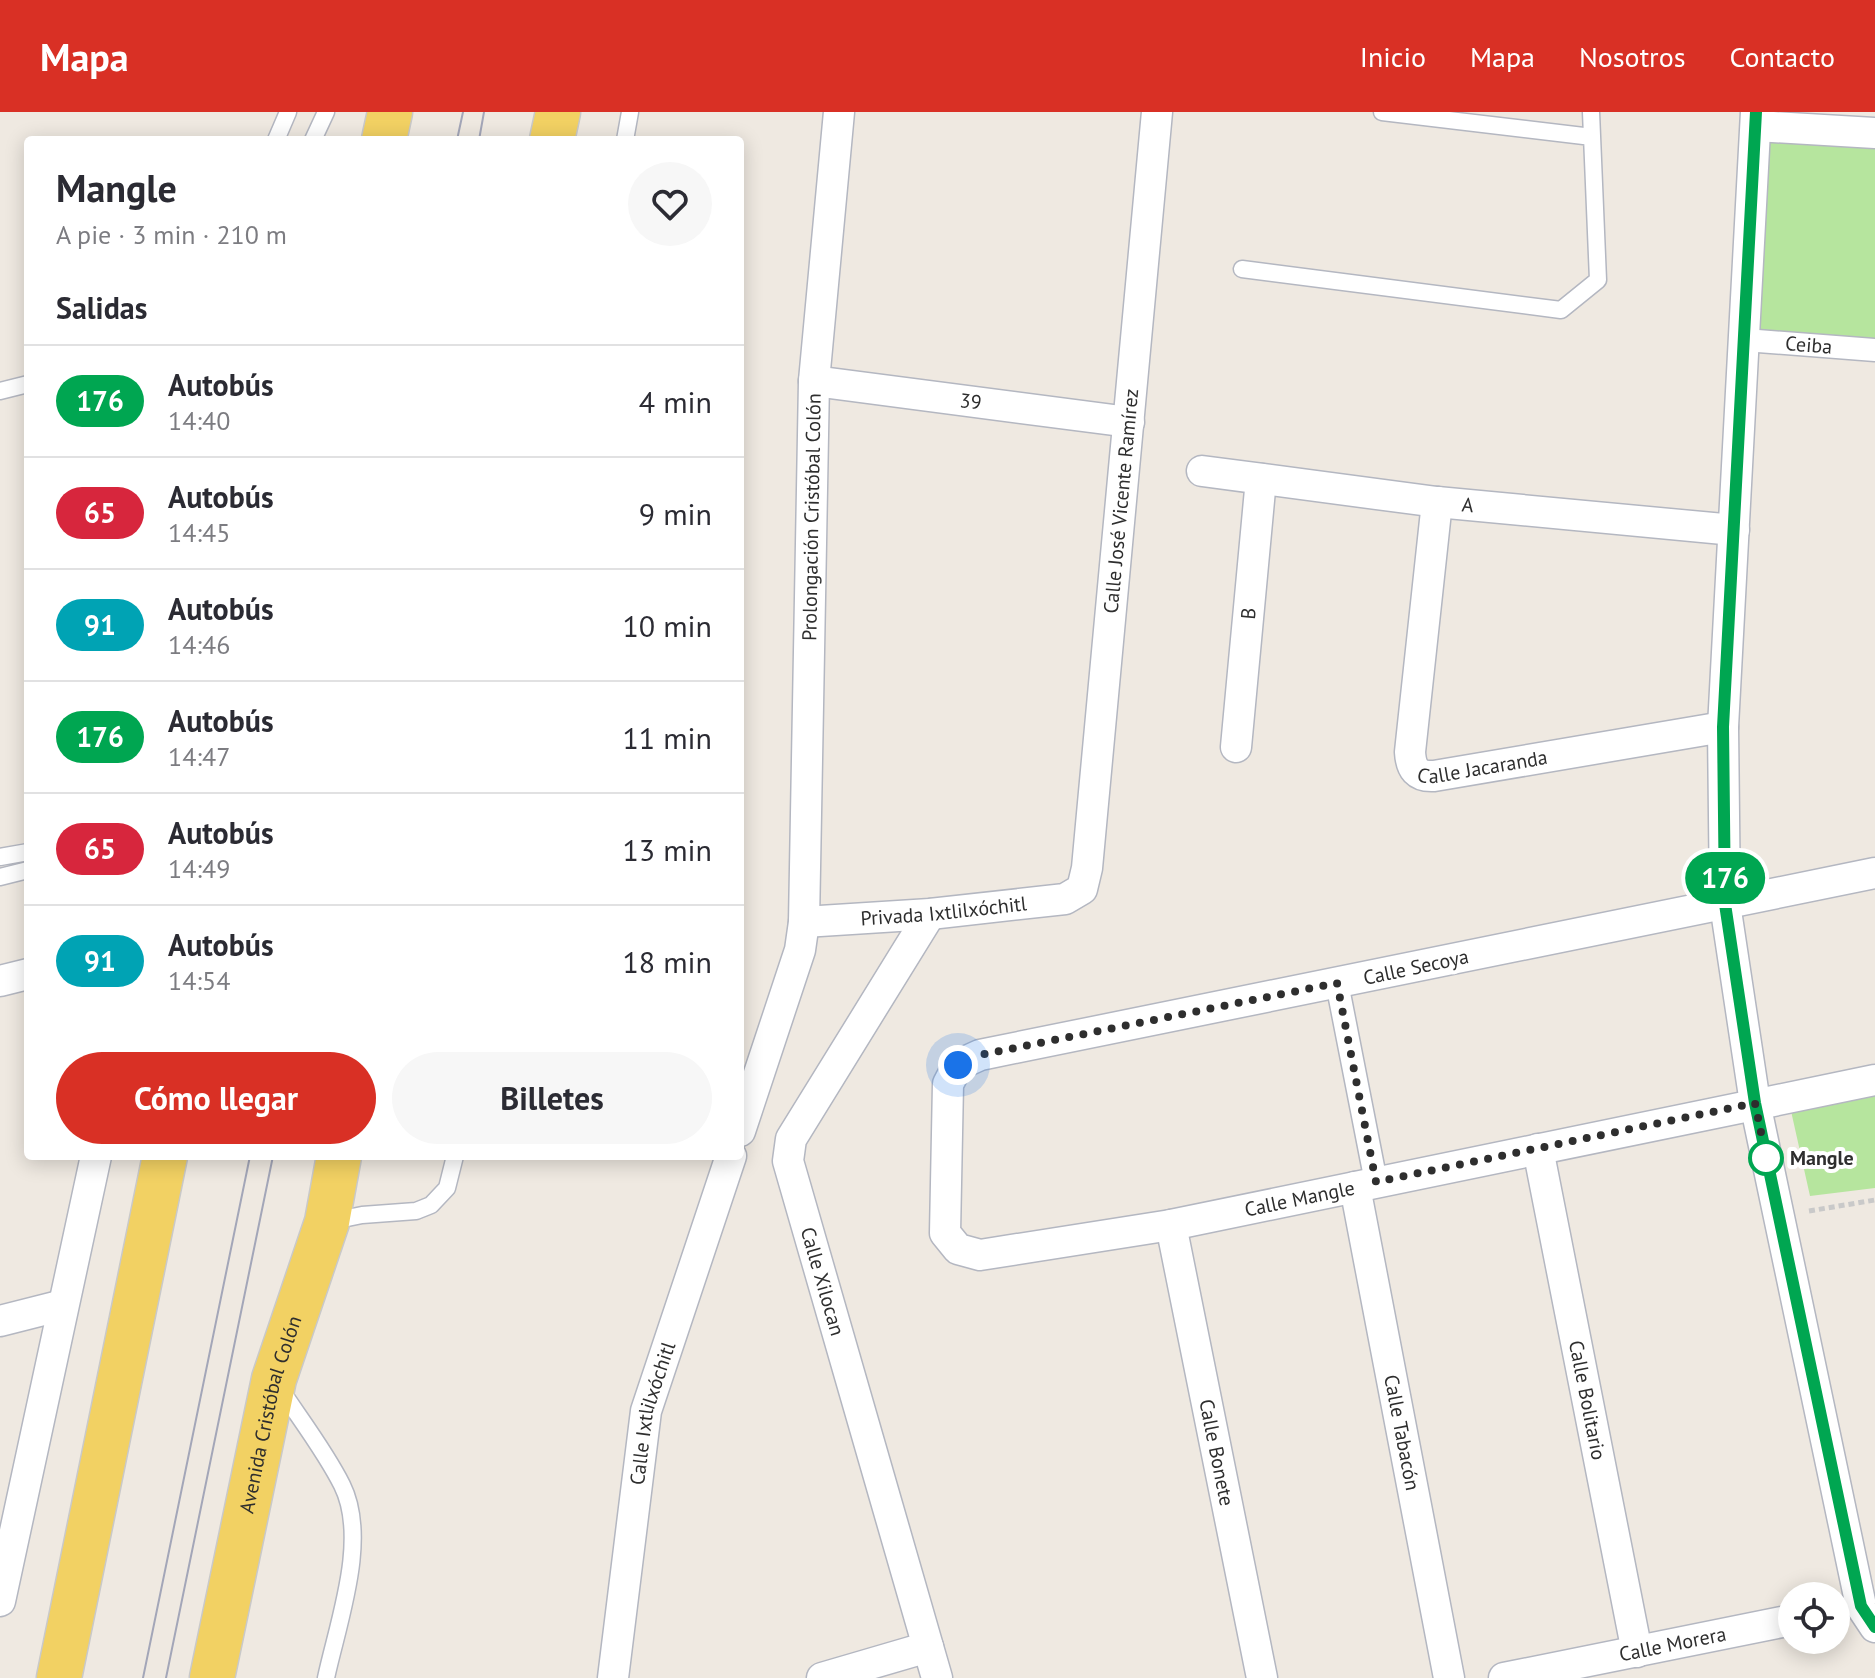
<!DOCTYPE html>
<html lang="es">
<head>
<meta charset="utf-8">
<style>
  :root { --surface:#fff; --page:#f7f7f7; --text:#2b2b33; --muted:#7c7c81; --line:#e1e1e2; --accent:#d93025 }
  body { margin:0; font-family:"PT Sans",sans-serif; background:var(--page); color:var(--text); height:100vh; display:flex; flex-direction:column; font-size:30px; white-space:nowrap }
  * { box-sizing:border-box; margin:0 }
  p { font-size:26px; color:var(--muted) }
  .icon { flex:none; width:44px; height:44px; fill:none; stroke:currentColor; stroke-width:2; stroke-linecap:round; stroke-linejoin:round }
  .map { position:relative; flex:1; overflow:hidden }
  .sheet { position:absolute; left:24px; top:24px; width:720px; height:1024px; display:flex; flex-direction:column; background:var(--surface); border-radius:8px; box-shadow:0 4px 20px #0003 }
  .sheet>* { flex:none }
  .badge { padding:0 16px; border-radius:26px; font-size:28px; line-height:52px }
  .controls { position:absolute; left:1778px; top:1470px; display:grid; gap:16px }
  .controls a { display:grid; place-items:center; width:72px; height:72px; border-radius:50%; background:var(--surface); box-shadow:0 4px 20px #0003; font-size:40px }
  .you { position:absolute; width:40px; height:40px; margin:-20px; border:6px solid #fff; border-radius:50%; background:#1a73e8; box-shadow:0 0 0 12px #1a73e833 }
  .map>.badge { position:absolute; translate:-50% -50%; box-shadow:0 0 0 4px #fff }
  h2 { padding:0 32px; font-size:30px; line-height:72px }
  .round { display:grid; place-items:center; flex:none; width:84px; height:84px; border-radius:42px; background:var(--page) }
  .summary { display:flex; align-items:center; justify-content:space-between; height:136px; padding:0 32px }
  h1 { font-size:38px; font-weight:700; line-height:60px }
  .button { display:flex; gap:16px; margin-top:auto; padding:16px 32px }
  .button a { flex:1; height:92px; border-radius:48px; background:var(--accent); color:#fff; font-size:32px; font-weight:700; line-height:92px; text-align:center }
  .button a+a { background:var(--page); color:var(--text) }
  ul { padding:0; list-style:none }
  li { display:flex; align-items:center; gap:24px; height:112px; padding:0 32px; border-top:2px solid var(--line) }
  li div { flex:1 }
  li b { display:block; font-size:30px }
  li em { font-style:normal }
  li .badge { min-width:88px; font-weight:700; text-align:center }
  header { display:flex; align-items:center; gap:48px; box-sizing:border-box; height:112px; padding:0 40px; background:var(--accent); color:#fff }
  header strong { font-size:38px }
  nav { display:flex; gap:44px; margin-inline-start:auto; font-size:28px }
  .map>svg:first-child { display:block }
  .green { fill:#b6e59e }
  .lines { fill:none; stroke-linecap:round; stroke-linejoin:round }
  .service-casing { stroke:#b4b7c1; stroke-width:19 }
  .pedestrian-casing { stroke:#b4b7c1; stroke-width:25 }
  .minor-casing { stroke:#b4b7c1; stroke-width:33 }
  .primary-casing { stroke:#c9c9c9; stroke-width:47 }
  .path { stroke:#c9c9c9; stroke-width:5; stroke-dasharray:6 4; stroke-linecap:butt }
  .service { stroke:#fff; stroke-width:16 }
  .pedestrian { stroke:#fff; stroke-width:22 }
  .minor { stroke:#fff; stroke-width:30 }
  .primary { stroke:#f2d163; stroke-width:44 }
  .tram { stroke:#a3a6b8; stroke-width:2 }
  .line-casing { stroke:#fff; stroke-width:18 }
  .line { stroke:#00a651; stroke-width:12 }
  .walk { stroke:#2e2e2e; stroke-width:8; stroke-dasharray:0 14.4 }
  .stop-dot { fill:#fff; stroke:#00a651; stroke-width:4 }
  .labels { text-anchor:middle; stroke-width:8; stroke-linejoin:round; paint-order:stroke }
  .street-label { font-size:20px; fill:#2e2e2e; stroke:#fff }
  .stop-label { font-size:20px; font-weight:bold; fill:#2e2e2e; stroke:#fff; text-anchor:start }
</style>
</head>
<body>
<header>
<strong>Mapa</strong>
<nav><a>Inicio</a><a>Mapa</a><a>Nosotros</a><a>Contacto</a></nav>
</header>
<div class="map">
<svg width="1875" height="1566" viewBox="0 0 1875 1566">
  <rect width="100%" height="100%" fill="#efe9e1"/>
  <path class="green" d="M 1766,27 L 1875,35 L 1875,229 L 1757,219 Z
    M 1875,974 L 1875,1076 L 1810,1084 L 1789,990 Z"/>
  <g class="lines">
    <defs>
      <path id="service" d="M 1382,0 L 1592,25
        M 276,28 L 288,0
        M 313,28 L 326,0
        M 625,28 L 630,0
        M 1242,157 L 1561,198 L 1598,168 L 1591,0
        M 0,279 L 28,272
        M 0,745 L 28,740
        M 0,765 L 28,758
        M 328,1110 L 362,1103 L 416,1099 L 431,1093 L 447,1076 L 455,1044
        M 279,1275 C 300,1307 325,1339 342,1373 C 369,1427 338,1510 326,1566"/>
      <g id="pedestrian">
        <path id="s1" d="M 1745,228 L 1875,238"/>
        <path d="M 1337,871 L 1376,1070"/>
      </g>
      <g id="minor">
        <path d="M 1756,0 L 1723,615 L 1725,792 L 1755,991 L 1861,1494 L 1875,1515"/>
        <path d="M 1756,14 L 1875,21"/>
        <path id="s2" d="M 814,269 L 1129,310"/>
        <path id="s3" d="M 1202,359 L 1437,390 L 1734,418"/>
        <path id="s4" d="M 1437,390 L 1410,640 C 1411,657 1417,665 1434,664 L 1723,615"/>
        <path id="s5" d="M 1236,635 L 1261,367"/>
        <path id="s6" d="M 1875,761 L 980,943 L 958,953 L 948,972 L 945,1121 L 958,1137 L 980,1143 L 1171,1113 L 1875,968"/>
        <path id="s7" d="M 930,802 L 791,1027 L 788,1049 L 937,1566"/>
        <path id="s8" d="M 804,810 L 930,802 L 1065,787 L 1082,777 L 1087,756 L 1157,0"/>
        <path d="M 0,869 L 28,862"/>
        <path id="s9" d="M 740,1019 L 800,838 L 804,810 L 814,269 L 839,0"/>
        <path id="s10" d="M 1538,1037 L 1637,1540"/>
        <path id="s11" d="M 1355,1075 L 1449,1566"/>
        <path id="s12" d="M 1171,1113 L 1262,1566"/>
        <path d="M 0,1209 L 63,1193"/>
        <path d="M 0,1489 L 96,1044"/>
        <path id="s13" d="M 613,1566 L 646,1299 L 731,1044"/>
        <path d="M 822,1566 L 928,1535"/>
        <path id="s14" d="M 1504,1566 L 1792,1508"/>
      </g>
      <g id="primary">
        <path d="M 384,28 L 390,0"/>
        <path d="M 552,28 L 558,0"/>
        <path d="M 59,1566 L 165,1044"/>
        <path id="s15" d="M 212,1566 L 274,1267 L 327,1110 L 339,1044"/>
      </g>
    </defs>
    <use href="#service" class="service-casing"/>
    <use href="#pedestrian" class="pedestrian-casing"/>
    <use href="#minor" class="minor-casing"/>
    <use href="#primary" class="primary-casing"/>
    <path class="path" d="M 1809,1099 L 1875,1088"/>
    <use href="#service" class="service"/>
    <use href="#pedestrian" class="pedestrian"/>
    <use href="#minor" class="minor"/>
    <use href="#primary" class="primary"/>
    <path class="tram" d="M 457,28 L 463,0
      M 479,28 L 484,0
      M 143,1566 L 250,1044
      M 166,1566 L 273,1044"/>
  </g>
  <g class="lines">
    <defs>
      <path id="line" d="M 1756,0 L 1723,615 L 1725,792 L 1755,991 L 1861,1494 L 1875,1515"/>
    </defs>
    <use href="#line" class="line-casing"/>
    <use href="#line" class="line"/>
    <path class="walk" d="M 958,953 L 980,943 L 1337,871 L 1376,1070 L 1755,991 L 1767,1050 L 1766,1046"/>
  </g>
  <circle class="stop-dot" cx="1766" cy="1046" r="16"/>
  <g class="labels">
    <g class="street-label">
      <text dy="7" stroke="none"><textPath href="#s1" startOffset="64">Ceiba</textPath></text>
      <text dy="7" stroke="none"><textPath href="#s2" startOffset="158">39</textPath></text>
      <text dy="7" stroke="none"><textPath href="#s8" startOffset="672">Calle José Vicente Ramírez</textPath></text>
      <text dy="7" stroke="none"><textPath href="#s3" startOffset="268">A</textPath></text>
      <text dy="7" stroke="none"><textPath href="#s9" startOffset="624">Prolongación Cristóbal Colón</textPath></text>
      <text dy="7" stroke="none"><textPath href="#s5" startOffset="134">B</textPath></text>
      <text dy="7" stroke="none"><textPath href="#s4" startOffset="340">Calle Jacaranda</textPath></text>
      <text dy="7" stroke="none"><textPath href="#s8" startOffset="140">Privada Ixtlilxóchitl</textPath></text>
      <text transform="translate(1416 855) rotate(-12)" y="7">Calle Secoya</text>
      <text dy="7" stroke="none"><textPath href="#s6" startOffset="1476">Calle Mangle</textPath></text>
      <text dy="7" stroke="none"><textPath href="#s7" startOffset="412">Calle Xilocan</textPath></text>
      <text dy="7" stroke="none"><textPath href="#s10" startOffset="256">Calle Bolitario</textPath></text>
      <text dy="7" stroke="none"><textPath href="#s13" startOffset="268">Calle Ixtlilxóchitl</textPath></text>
      <text dy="7" stroke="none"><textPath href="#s15" startOffset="270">Avenida Cristóbal Colón</textPath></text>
      <text dy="7" stroke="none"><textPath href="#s11" startOffset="250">Calle Tabacón</textPath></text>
      <text dy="7" stroke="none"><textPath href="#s12" startOffset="232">Calle Bonete</textPath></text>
      <text dy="7" stroke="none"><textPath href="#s14" startOffset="172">Calle Morera</textPath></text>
    </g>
    <g class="stop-label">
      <text x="1790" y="1053">Mangle</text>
    </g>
  </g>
</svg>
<div class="controls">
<a><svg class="icon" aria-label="locate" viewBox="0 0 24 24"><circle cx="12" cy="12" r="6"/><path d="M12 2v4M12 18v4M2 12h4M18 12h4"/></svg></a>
</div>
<div class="you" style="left:958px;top:953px"></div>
<b class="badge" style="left:1725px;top:766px;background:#00a651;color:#fff">176</b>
<section class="sheet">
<div class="summary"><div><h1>Mangle</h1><p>A pie · 3 min · 210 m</p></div><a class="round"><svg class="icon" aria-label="heart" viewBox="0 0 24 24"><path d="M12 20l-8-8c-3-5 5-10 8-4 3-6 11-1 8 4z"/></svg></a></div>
<h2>Salidas</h2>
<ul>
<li><span class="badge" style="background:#00a651;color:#fff">176</span><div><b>Autobús</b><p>14:40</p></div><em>4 min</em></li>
<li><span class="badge" style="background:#d7263d;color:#fff">65</span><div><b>Autobús</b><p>14:45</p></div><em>9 min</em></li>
<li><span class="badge" style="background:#00a3b4;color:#fff">91</span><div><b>Autobús</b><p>14:46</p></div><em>10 min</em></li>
<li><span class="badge" style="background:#00a651;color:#fff">176</span><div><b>Autobús</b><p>14:47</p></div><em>11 min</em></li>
<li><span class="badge" style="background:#d7263d;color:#fff">65</span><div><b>Autobús</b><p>14:49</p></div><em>13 min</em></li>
<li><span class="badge" style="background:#00a3b4;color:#fff">91</span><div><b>Autobús</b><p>14:54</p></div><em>18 min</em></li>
</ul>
<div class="button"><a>Cómo llegar</a><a>Billetes</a></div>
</section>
</div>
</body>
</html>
